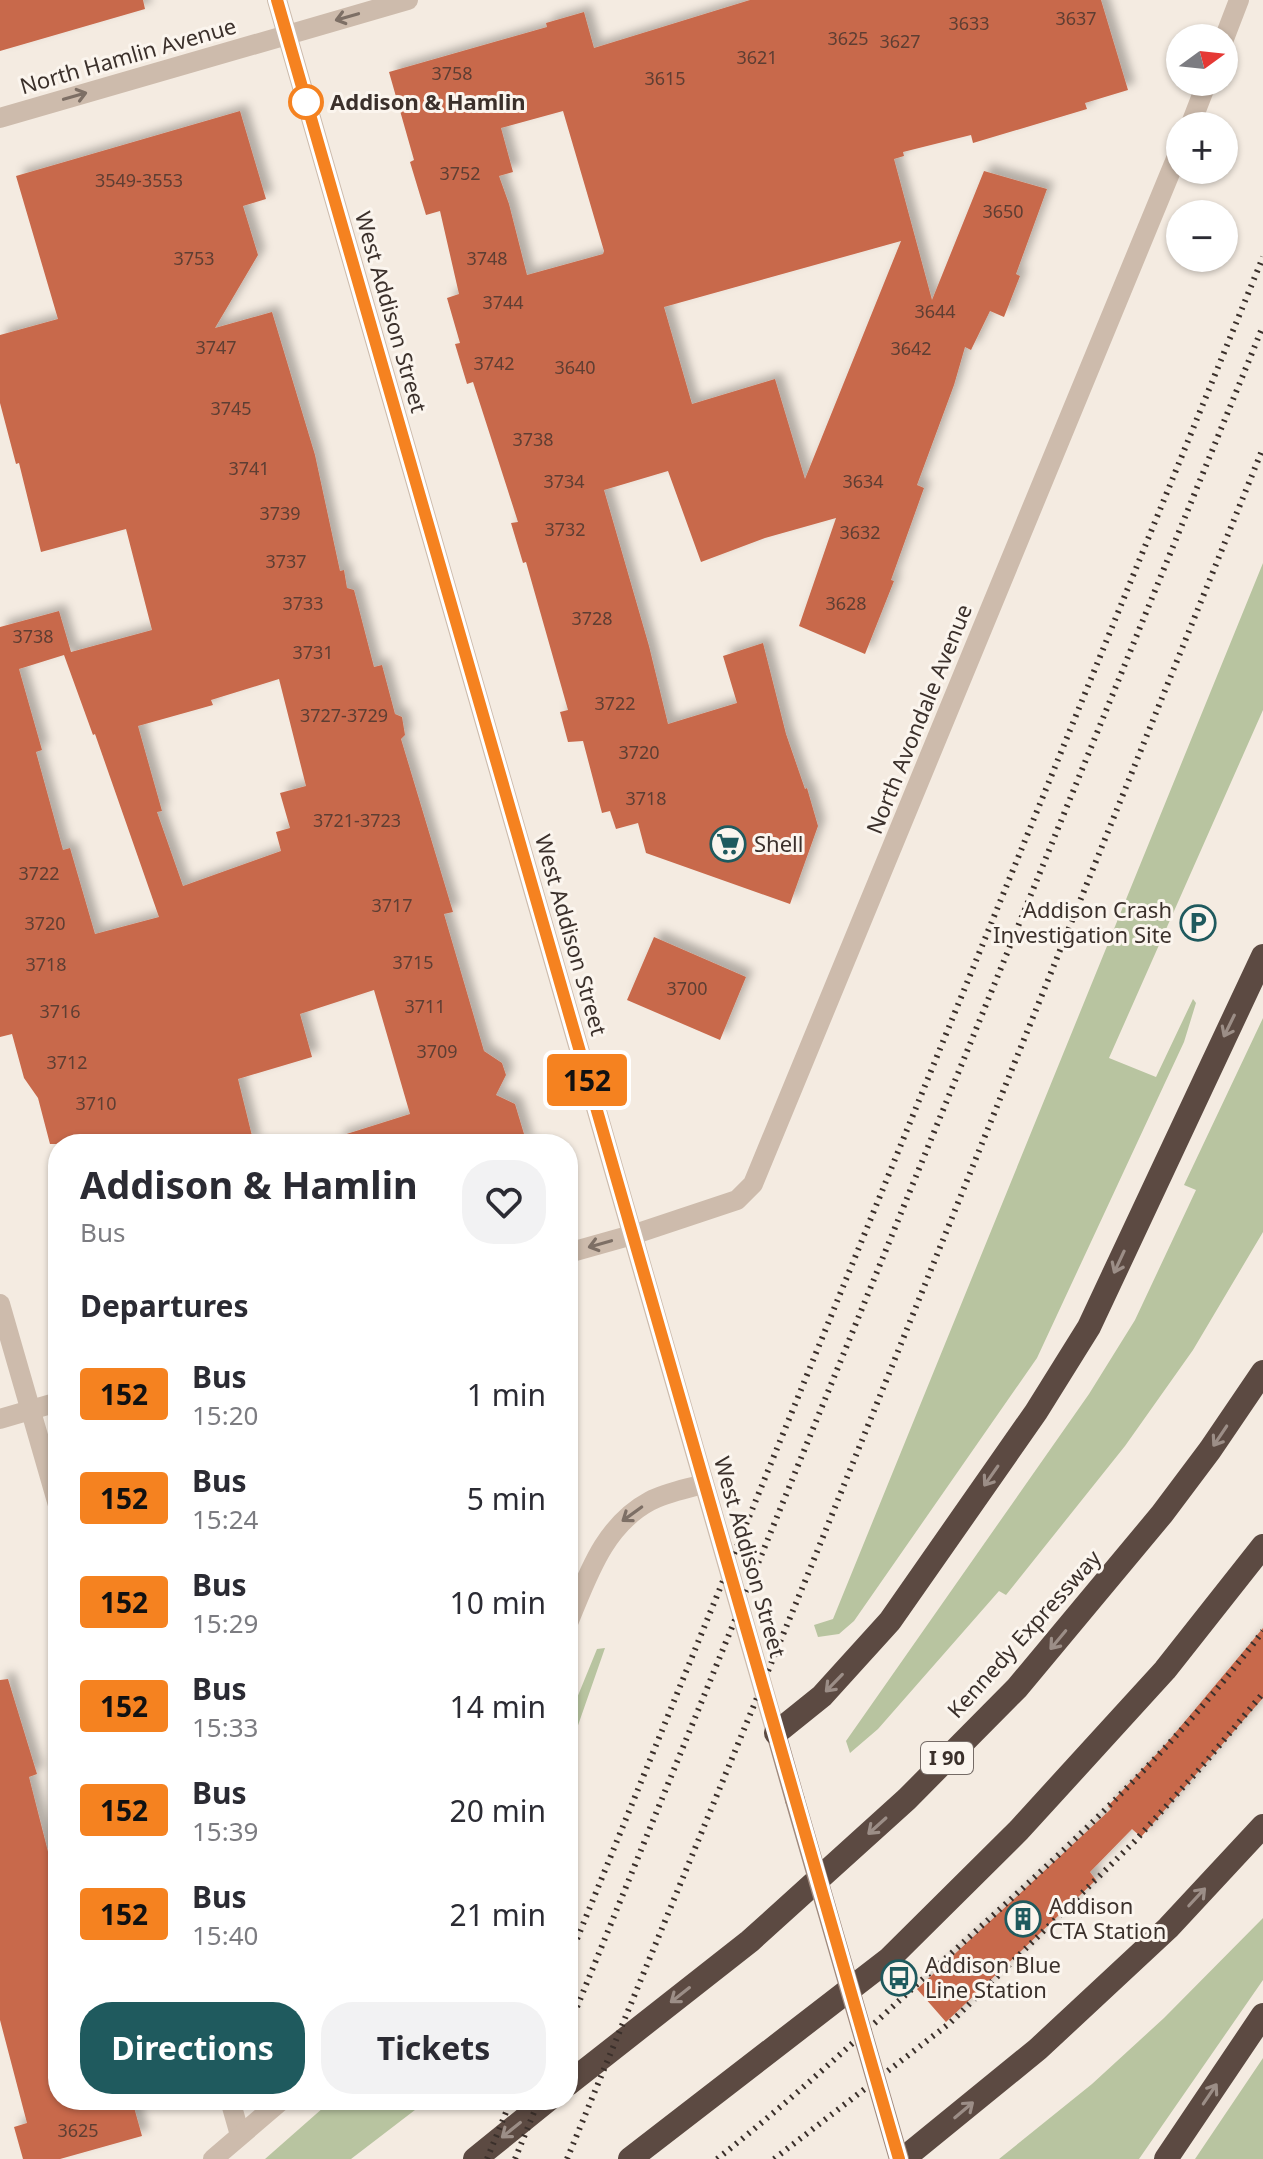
<!DOCTYPE html>
<html lang="en">
<head>
<meta charset="utf-8">
<style>
  :root { --surface:#fff; --page:#f2f2f3; --text:#2b2b33; --muted:#7c7c81; --accent:#1f5a5e }
  body { margin:0; font-family:"Noto Sans",sans-serif; background:var(--page); color:var(--text); height:100vh; display:flex; flex-direction:column; font-size:30px; white-space:nowrap }
  * { box-sizing:border-box; margin:0 }
  p { font-size:26px; color:var(--muted) }
  .icon { flex:none; width:44px; height:44px; fill:none; stroke:currentColor; stroke-width:2; stroke-linecap:round; stroke-linejoin:round }
  .map { position:relative; flex:1; overflow:hidden }
  .side { position:absolute; left:48px; top:1134px; width:530px; height:976px; display:flex; flex-direction:column; background:var(--surface); border-radius:32px; box-shadow:0 2px 6px #0004 }
  .side>* { flex:none }
  .badge { padding:0 16px; border-radius:6px; font-size:28px; line-height:52px }
  .needle { width:52px; rotate:75deg }
  .tools { position:absolute; left:1166px; top:24px; display:grid; gap:16px }
  .tools a { display:grid; place-items:center; width:72px; height:72px; border-radius:50%; background:var(--surface); box-shadow:0 2px 6px #0004; font-size:40px }
  .map>.badge { position:absolute; translate:-50% -50%; box-shadow:0 0 0 4px #fff }
  h2 { padding:0 32px; font-size:30px; line-height:72px }
  .round { display:grid; place-items:center; flex:none; width:84px; height:84px; border-radius:32px; background:var(--page) }
  .summary { display:flex; align-items:center; justify-content:space-between; height:136px; padding:0 32px }
  h1 { font-size:38px; font-weight:700; line-height:60px }
  .primary-button { display:flex; gap:16px; margin-top:auto; padding:16px 32px }
  .primary-button a { flex:1; height:92px; border-radius:32px; background:var(--accent); color:#fff; font-size:32px; font-weight:700; line-height:92px; text-align:center }
  .primary-button a+a { background:var(--page); color:var(--text) }
  ul { padding:0; list-style:none }
  li { display:flex; align-items:center; gap:24px; height:104px; padding:0 32px }
  li div { flex:1 }
  li b { display:block; font-size:30px }
  li em { font-style:normal }
  li .badge { min-width:88px; font-weight:700; text-align:center }
  .map>svg:first-child { display:block }
  .green { fill:#b8c4a0 }
  .building { fill:#c8694b; fill-rule:evenodd; filter:url(#shadow) }
  .lines { fill:none; stroke-linecap:round; stroke-linejoin:round }
  .minor { stroke:#cdbbac; stroke-width:20 }
  .tertiary { stroke:#cdbbac; stroke-width:20 }
  .secondary { stroke:#a18a7d; stroke-width:20 }
  .motorway { stroke:#5c4a42; stroke-width:24 }
  .rail { stroke:#3b302b; stroke-width:6; stroke-dasharray:2 6; stroke-linecap:butt }
  .secondary-bridge { stroke:#a18a7d; stroke-width:20 }
  .oneway { stroke:#7d6f65 }
  .oneway2 { stroke:#9c8e87 }
  .line-casing { stroke:#fff; stroke-width:18 }
  .line { stroke:#f58220; stroke-width:12 }
  .stop-dot { fill:#fff; stroke:#f58220; stroke-width:4 }
  .labels { text-anchor:middle; stroke-width:6; stroke-linejoin:round; paint-order:stroke }
  .number-label { font-size:18px; fill:#5e3e33 }
  .shield { fill:#fbf5ee; stroke:#756b66; stroke-width:2 }
  .shield-label { font-size:20px; font-weight:bold; fill:#3b302b }
  .street-label { font-size:22px; fill:#3b302b; stroke:#fbf5ee }
  .stop-label { font-size:22px; font-weight:bold; fill:#3b302b; stroke:#fbf5ee; text-anchor:start }
  .poi-label { font-size:22px; fill:#3b302b; stroke:#fbf5ee; text-anchor:start }
</style>
</head>
<body>
<div class="map">
<svg width="1263" height="2159" viewBox="0 0 1263 2159">
  <defs>
    <filter id="shadow"><feDropShadow dx="7" dy="-7" stdDeviation="4" flood-color="#0004"/></filter>
  </defs>
  <rect width="100%" height="100%" fill="#f4ebe1"/>
  <path class="green" d="M 1263,563 L 1263,710 L 1109,1058 L 1156,1077 L 1193,999 L 1196,1003 L 1184,1042 L 1037,1358 L 854,1621 L 839,1634 L 818,1637 L 814,1625 L 833,1619 Z
    M 1263,1018 L 1263,1232 L 1193,1350 L 1125,1446 L 1006,1595 L 999,1591 L 878,1729 L 850,1753 L 846,1741 L 1089,1394 L 1135,1320 L 1196,1190 L 1184,1185 Z
    M 605,1648 L 568,1754 L 568,1720 L 597,1649 Z
    M 1263,1918 L 1263,1980 L 1139,2159 L 999,2159 L 1092,2084 L 1164,2018 Z
    M 1263,2058 L 1263,2159 L 1195,2159 Z
    M 332,2100 L 428,2100 L 351,2159 L 265,2159 Z"/>
  <path class="building" d="M 0,0 L 143,0 L 145,9 L 0,51 Z
    M 750,0 L 1101,0 L 1128,90 L 1085,103 L 1087,109 L 973,143 L 971,135 L 903,152 L 904,156 L 894,159 L 932,300 L 984,171 L 1047,189 L 1016,274 L 1020,276 L 1004,317 L 990,311 L 971,350 L 965,347 L 954,385 L 917,485 L 924,488 L 891,580 L 894,581 L 865,654 L 799,626 L 836,518 L 765,538 L 701,562 L 668,471 L 604,490 L 649,646 L 668,724 L 737,703 L 723,656 L 763,643 L 786,734 L 805,789 L 807,788 L 818,826 L 790,904 L 646,853 L 638,823 L 616,829 L 610,811 L 602,813 L 583,741 L 568,742 L 560,712 L 568,710 L 526,562 L 523,563 L 511,523 L 518,522 L 473,382 L 467,384 L 455,344 L 460,343 L 447,298 L 459,294 L 440,211 L 426,215 L 410,162 L 414,160 L 389,72 L 547,27 L 546,23 L 584,12 L 594,48 ZM 563,111 L 604,251 L 603,254 L 527,275 L 509,204 L 499,176 L 513,172 L 501,128 ZM 901,241 L 805,479 L 775,379 L 692,404 L 664,307 Z
    M 240,111 L 266,199 L 243,206 L 258,255 L 215,328 L 272,312 L 315,455 L 340,571 L 344,570 L 347,588 L 354,590 L 374,667 L 382,665 L 395,714 L 402,717 L 405,735 L 401,739 L 453,912 L 444,914 L 484,1051 L 502,1063 L 506,1075 L 496,1095 L 515,1104 L 527,1144 L 338,1144 L 337,1137 L 410,1114 L 374,990 L 300,1014 L 312,1057 L 238,1079 L 254,1144 L 50,1144 L 38,1098 L 24,1078 L 12,1034 L 0,1037 L 0,627 L 59,611 L 71,652 L 152,630 L 126,529 L 41,552 L 19,463 L 16,464 L 0,403 L 0,335 L 58,319 L 16,176 ZM 64,655 L 93,735 L 95,734 L 159,917 L 95,934 L 70,848 L 63,850 L 36,752 L 42,750 L 19,669 ZM 279,679 L 306,786 L 280,793 L 290,828 L 276,832 L 281,851 L 183,886 L 157,812 L 162,811 L 138,726 L 213,705 L 211,700 Z
    M 654,937 L 746,977 L 720,1040 L 627,1000 Z
    M 1263,1628 L 1263,1698 L 1141,1837 L 1132,1829 L 1090,1872 L 1096,1880 L 946,2022 L 917,1989 L 1111,1809 L 1108,1806 L 1165,1745 Z
    M 8,1679 L 37,1774 L 29,1777 L 58,1891 L 58,2100 L 132,2100 L 142,2136 L 60,2159 L 23,2159 L 14,2127 L 27,2123 L 0,2020 L 0,1680 Z"/>
  <g class="lines">
    <path class="minor" d="M 0,118 L 408,0
      M 568,1253 L 632,1235
      M 0,1304 L 58,1505
      M 0,1419 L 58,1402
      M 230,2100 L 240,2135"/>
    <path class="tertiary" d="M 277,0 L 776,1733
      M 1224,39 L 1239,0
      M 1190,126 L 1207,82
      M 632,1235 L 737,1200 L 753,1184 L 1180,149
      M 568,1623 C 587,1578 603,1526 650,1501 C 665,1493 686,1489 703,1484
      M 213,2159 L 282,2100"/>
    <path class="secondary" d="M 776,1733 L 795,1800"/>
    <path class="motorway" d="M 776,1733 L 822,1696 L 890,1621 L 1036,1412 L 1089,1327 L 1263,956
      M 568,2084 L 750,1941 L 907,1799 L 1017,1688 L 1162,1514 L 1210,1450 L 1263,1372
      M 475,2159 L 548,2100
      M 630,2159 L 889,1959 L 1019,1830 L 1165,1670 L 1263,1546
      M 903,2159 L 1038,2049 L 1168,1928 L 1263,1826
      M 1166,2159 L 1263,2015"/>
    <path class="rail" d="M 568,1961 L 1263,257
      M 568,2029 L 1263,326
      M 487,2159 L 511,2100
      M 515,2159 L 539,2100
      M 567,2159 L 808,1574 L 1263,448
      M 717,2159 C 797,2096 871,2026 946,1958 C 1060,1855 1170,1755 1263,1631
      M 774,2159 L 950,2023 L 1135,1841 L 1204,1764 L 1263,1693"/>
    <path class="secondary-bridge" d="M 795,1800 L 899,2159"/>
  </g>
  <defs><path id="oneway-shaft" d="M-6 0H5M1.5-3L5.5 0L1.5 3" fill="none" stroke-width="1.6" stroke-linecap="round" stroke-linejoin="round" transform="scale(2)"/></defs>
  <g class="oneway">
    <use href="#oneway-shaft" transform="translate(347 17) rotate(164)"/>
    <use href="#oneway-shaft" transform="translate(75 96) rotate(-16)"/>
    <use href="#oneway-shaft" transform="translate(600 1244) rotate(164)"/>
    <use href="#oneway-shaft" transform="translate(632 1514) rotate(144)"/>
  </g>
  <g class="oneway2">
    <use href="#oneway-shaft" transform="translate(1229 1026) rotate(116)"/>
    <use href="#oneway-shaft" transform="translate(1119 1262) rotate(115)"/>
    <use href="#oneway-shaft" transform="translate(1220 1436) rotate(124)"/>
    <use href="#oneway-shaft" transform="translate(991 1476) rotate(125)"/>
    <use href="#oneway-shaft" transform="translate(1058 1640) rotate(130)"/>
    <use href="#oneway-shaft" transform="translate(834 1683) rotate(134)"/>
    <use href="#oneway-shaft" transform="translate(877 1826) rotate(138)"/>
    <use href="#oneway-shaft" transform="translate(1197 1897) rotate(-47)"/>
    <use href="#oneway-shaft" transform="translate(680 1995) rotate(142)"/>
    <use href="#oneway-shaft" transform="translate(1210 2094) rotate(-56)"/>
    <use href="#oneway-shaft" transform="translate(964 2110) rotate(-40)"/>
    <use href="#oneway-shaft" transform="translate(511 2130) rotate(141)"/>
  </g>
  <g class="lines">
    <defs>
      <path id="line" d="M 277,0 L 899,2159"/>
    </defs>
    <use href="#line" class="line-casing"/>
    <use href="#line" class="line"/>
  </g>
  <defs>
    <symbol id="supermarket-ring" viewBox="-11 -11 22 22"><circle r="9.5" fill="#fbf5ee" stroke="#1f5a5e" stroke-width="1.5"/><path d="M-6-5.5h2.5l.6 2H6L4.5 2H-2.5L-4.4-4H-6ZM-1.5 3.2a1.3 1.3 0 1 0 .1 0ZM3 3.2a1.3 1.3 0 1 0 .1 0Z" fill="#1f5a5e"/></symbol>
    <symbol id="parking-ring" viewBox="-11 -11 22 22"><circle r="9.5" fill="#fbf5ee" stroke="#1f5a5e" stroke-width="1.5"/><path d="M-3.5-5.5H1a3.5 3.5 0 0 1 0 7H-1V5.5H-3.5ZM-1-3.4V-.6H.8a1.4 1.4 0 0 0 0-2.8Z" fill="#1f5a5e"/></symbol>
    <symbol id="building-ring" viewBox="-11 -11 22 22"><circle r="9.5" fill="#fbf5ee" stroke="#1f5a5e" stroke-width="1.5"/><path d="M-4-6H4V6H1V3H-1V6H-4ZM-2.5-4.3h1.7v1.8h-1.7ZM.8-4.3h1.7v1.8H.8ZM-2.5-1h1.7V.8h-1.7ZM.8-1h1.7V.8H.8Z" fill="#1f5a5e"/></symbol>
    <symbol id="bus-ring" viewBox="-11 -11 22 22"><circle r="9.5" fill="#fbf5ee" stroke="#1f5a5e" stroke-width="1.5"/><path d="M-5-6H5V4H4V6H2V4H-2V6H-4V4H-5ZM-3.5-4V0h7V-4ZM-3.5 1.2v1.5H-2V1.2ZM2 1.2v1.5H3.5V1.2Z" fill="#1f5a5e"/></symbol>
  </defs>
  <g fill-rule="evenodd">
    <use href="#supermarket-ring" x="708" y="824" width="40" height="40"/>
    <use href="#parking-ring" x="1178" y="903" width="40" height="40"/>
    <use href="#building-ring" x="1003" y="1899" width="40" height="40"/>
    <use href="#bus-ring" x="879" y="1958" width="40" height="40"/>
  </g>
  <circle class="stop-dot" cx="306" cy="102" r="16"/>
  <g class="labels">
    <g class="number-label">
      <text x="1076" y="25">3637</text>
      <text x="969" y="30">3633</text>
      <text x="848" y="45">3625</text>
      <text x="900" y="48">3627</text>
      <text x="757" y="64">3621</text>
      <text x="452" y="80">3758</text>
      <text x="665" y="85">3615</text>
      <text x="460" y="180">3752</text>
      <text x="139" y="187">3549-3553</text>
      <text x="1003" y="218">3650</text>
      <text x="194" y="265">3753</text>
      <text x="487" y="265">3748</text>
      <text x="503" y="309">3744</text>
      <text x="935" y="318">3644</text>
      <text x="216" y="354">3747</text>
      <text x="911" y="355">3642</text>
      <text x="494" y="370">3742</text>
      <text x="575" y="374">3640</text>
      <text x="231" y="415">3745</text>
      <text x="533" y="446">3738</text>
      <text x="249" y="475">3741</text>
      <text x="564" y="488">3734</text>
      <text x="863" y="488">3634</text>
      <text x="280" y="520">3739</text>
      <text x="565" y="536">3732</text>
      <text x="860" y="539">3632</text>
      <text x="286" y="568">3737</text>
      <text x="303" y="610">3733</text>
      <text x="846" y="610">3628</text>
      <text x="592" y="625">3728</text>
      <text x="33" y="643">3738</text>
      <text x="313" y="659">3731</text>
      <text x="615" y="710">3722</text>
      <text x="344" y="722">3727-3729</text>
      <text x="639" y="759">3720</text>
      <text x="646" y="805">3718</text>
      <text x="357" y="827">3721-3723</text>
      <text x="39" y="880">3722</text>
      <text x="392" y="912">3717</text>
      <text x="45" y="930">3720</text>
      <text x="413" y="969">3715</text>
      <text x="46" y="971">3718</text>
      <text x="687" y="995">3700</text>
      <text x="425" y="1013">3711</text>
      <text x="60" y="1018">3716</text>
      <text x="437" y="1058">3709</text>
      <text x="67" y="1069">3712</text>
      <text x="96" y="1110">3710</text>
      <text x="78" y="2137">3625</text>
    </g>
    <rect class="shield" x="921" y="1742" width="52" height="32" rx="6"/>
    <g class="shield-label">
      <text x="947" y="1765">I 90</text>
    </g>
    <g class="street-label">
      <text transform="translate(128 56) rotate(-16)" y="8">North Hamlin Avenue</text>
      <text transform="translate(391 312) rotate(74)" y="8">West Addison Street</text>
      <text transform="translate(919 719) rotate(-68)" y="8">North Avondale Avenue</text>
      <text transform="translate(571 935) rotate(74)" y="8">West Addison Street</text>
      <text transform="translate(750 1557) rotate(74)" y="8">West Addison Street</text>
      <text transform="translate(1024 1634) rotate(-48)" y="8">Kennedy Expressway</text>
    </g>
    <g class="stop-label">
      <text x="330" y="110">Addison &amp; Hamlin</text>
    </g>
    <g class="poi-label">
      <text x="754" y="852">Shell</text>
      <text x="1172" y="918" text-anchor="end">Addison Crash<tspan x="1172" dy="25">Investigation Site</tspan></text>
      <text x="1049" y="1914">Addison<tspan x="1049" dy="25">CTA Station</tspan></text>
      <text x="925" y="1973">Addison Blue<tspan x="925" dy="25">Line Station</tspan></text>
    </g>
  </g>
</svg>
<div class="tools">
<a><svg class="needle" viewBox="-14 -14 28 28"><path d="M0-13l5 13h-10z" fill="#e53935"/><path d="M0 13l5-13h-10z" fill="#7c7c81"/></svg></a>
<a>+</a>
<a>−</a>
</div>
<b class="badge" style="left:587px;top:1080px;background:#f58220;color:#111">152</b>
<section class="side">
<div class="summary"><div><h1>Addison &amp; Hamlin</h1><p>Bus</p></div><a class="round"><svg class="icon" aria-label="heart" viewBox="0 0 24 24"><path d="M12 20l-8-8c-3-5 5-10 8-4 3-6 11-1 8 4z"/></svg></a></div>
<h2>Departures</h2>
<ul>
<li><span class="badge" style="background:#f58220;color:#111">152</span><div><b>Bus</b><p>15:20</p></div><em>1 min</em></li>
<li><span class="badge" style="background:#f58220;color:#111">152</span><div><b>Bus</b><p>15:24</p></div><em>5 min</em></li>
<li><span class="badge" style="background:#f58220;color:#111">152</span><div><b>Bus</b><p>15:29</p></div><em>10 min</em></li>
<li><span class="badge" style="background:#f58220;color:#111">152</span><div><b>Bus</b><p>15:33</p></div><em>14 min</em></li>
<li><span class="badge" style="background:#f58220;color:#111">152</span><div><b>Bus</b><p>15:39</p></div><em>20 min</em></li>
<li><span class="badge" style="background:#f58220;color:#111">152</span><div><b>Bus</b><p>15:40</p></div><em>21 min</em></li>
</ul>
<div class="primary-button"><a>Directions</a><a>Tickets</a></div>
</section>
</div>
</body>
</html>
